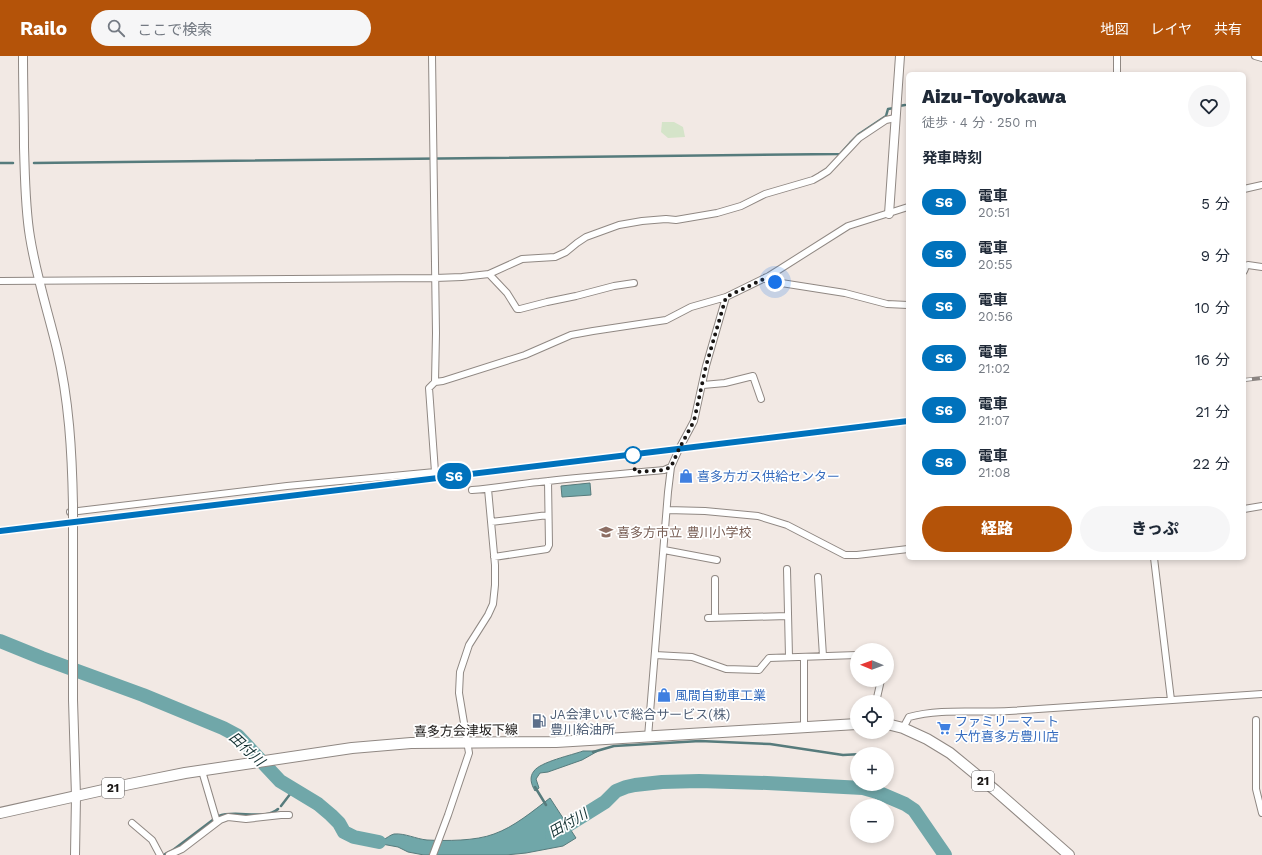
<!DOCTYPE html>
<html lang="ja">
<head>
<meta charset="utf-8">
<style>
  :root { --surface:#fff; --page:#f6f6f7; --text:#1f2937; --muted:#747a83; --accent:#b45309 }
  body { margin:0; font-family:"Work Sans","Noto Sans JP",sans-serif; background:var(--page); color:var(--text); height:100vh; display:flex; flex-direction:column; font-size:15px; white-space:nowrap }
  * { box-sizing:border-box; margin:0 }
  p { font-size:13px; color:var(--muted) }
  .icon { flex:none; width:22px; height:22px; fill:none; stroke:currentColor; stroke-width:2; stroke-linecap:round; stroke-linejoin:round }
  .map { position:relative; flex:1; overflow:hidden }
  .drawer { position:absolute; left:906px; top:16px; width:340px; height:488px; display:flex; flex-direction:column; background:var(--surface); border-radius:6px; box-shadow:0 2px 6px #0003 }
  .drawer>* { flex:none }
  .badge { padding:0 8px; border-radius:13px; font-size:14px; line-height:26px }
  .needle { width:26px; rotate:271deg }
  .buttons { position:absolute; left:850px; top:587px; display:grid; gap:8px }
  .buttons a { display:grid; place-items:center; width:44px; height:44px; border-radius:50%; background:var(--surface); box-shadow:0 2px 6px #0003; font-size:20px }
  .you { position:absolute; width:20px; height:20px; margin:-10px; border:3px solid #fff; border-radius:50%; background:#1a73e8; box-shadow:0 0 0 6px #1a73e833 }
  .map>.badge { position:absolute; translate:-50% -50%; box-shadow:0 0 0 2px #fff }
  h2 { padding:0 16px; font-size:15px; line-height:36px }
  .round { display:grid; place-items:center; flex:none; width:42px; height:42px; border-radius:21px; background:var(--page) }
  .headline { display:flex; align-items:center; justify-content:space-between; height:68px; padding:0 16px }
  h1 { font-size:19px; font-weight:800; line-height:30px }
  .primary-button { display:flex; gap:8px; margin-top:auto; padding:8px 16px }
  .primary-button a { flex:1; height:46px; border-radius:24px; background:var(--accent); color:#fff; font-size:16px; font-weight:800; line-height:46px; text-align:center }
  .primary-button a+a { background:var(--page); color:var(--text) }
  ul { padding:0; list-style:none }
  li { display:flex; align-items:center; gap:12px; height:52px; padding:0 16px }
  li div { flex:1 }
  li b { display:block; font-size:15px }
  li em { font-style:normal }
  li .badge { min-width:44px; font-weight:700; text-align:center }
  header { display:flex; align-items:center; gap:24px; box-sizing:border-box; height:56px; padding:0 20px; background:var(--accent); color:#fff }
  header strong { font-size:19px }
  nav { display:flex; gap:22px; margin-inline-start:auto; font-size:14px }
  .search { width:280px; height:36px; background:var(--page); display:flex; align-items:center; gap:10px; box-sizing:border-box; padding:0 14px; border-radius:22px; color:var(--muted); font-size:15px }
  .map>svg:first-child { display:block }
  .green { fill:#d5e4c9 }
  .water { fill:#70a7a9; stroke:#567b7c }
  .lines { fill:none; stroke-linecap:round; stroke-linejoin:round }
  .stream { stroke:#567b7c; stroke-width:2.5 }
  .river { stroke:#70a7a9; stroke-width:14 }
  .minor-casing { stroke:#908883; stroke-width:8 }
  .tertiary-casing { stroke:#908883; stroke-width:10 }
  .primary-casing { stroke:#908883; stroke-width:12 }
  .minor { stroke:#fff; stroke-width:6 }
  .tertiary { stroke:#fff; stroke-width:8 }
  .primary { stroke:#fff; stroke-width:10 }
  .rail-casing { stroke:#8b8481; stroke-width:4 }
  .rail { stroke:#fff; stroke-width:2.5; stroke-dasharray:8; stroke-linecap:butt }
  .tertiary-bridge-casing { stroke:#908883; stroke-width:10; stroke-linecap:butt }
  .tertiary-bridge { stroke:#fff; stroke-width:8 }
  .line-casing { stroke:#fff; stroke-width:9 }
  .line { stroke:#0072bc; stroke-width:6 }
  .walk { stroke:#181513; stroke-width:4; stroke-dasharray:0 7.2 }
  .stop-dot { fill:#fff; stroke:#0072bc; stroke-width:2 }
  .labels { text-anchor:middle; stroke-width:3.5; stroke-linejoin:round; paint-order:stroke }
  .shield { fill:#fff; stroke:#5d5b5a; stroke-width:1 }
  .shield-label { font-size:12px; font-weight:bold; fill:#181513 }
  .shop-label { font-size:13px; fill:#366cbe; stroke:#fff; text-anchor:start }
  .education-label { font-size:13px; fill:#785e54; stroke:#fff; text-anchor:start }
  .service-label { font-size:13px; fill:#4e5e75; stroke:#fff; text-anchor:start }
  .street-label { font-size:13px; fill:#181513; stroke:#fff }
  .water-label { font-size:14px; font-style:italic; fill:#133132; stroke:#fff }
</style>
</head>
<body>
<header>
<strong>Railo</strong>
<div class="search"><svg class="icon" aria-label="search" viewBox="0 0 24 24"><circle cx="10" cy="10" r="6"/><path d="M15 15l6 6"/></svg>ここで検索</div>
<nav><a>地図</a><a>レイヤ</a><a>共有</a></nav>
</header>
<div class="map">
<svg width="1262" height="799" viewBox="0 0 1262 799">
  <rect width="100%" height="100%" fill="#f2e9e4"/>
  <path class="green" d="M 662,66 L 674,66 L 683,71 L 685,81 L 668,82 L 661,76 Z"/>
  <path class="water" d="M 590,427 L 591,439 L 562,441 L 561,430 Z
    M 583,695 L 598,695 L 582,704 L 548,716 L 540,717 L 536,723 L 539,732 L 535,735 C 531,728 529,721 534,715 C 540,706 572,699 583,695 Z
    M 550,742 L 576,782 L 563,790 L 526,797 L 506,799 L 424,799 L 408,796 L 398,791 L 371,786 L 362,784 L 356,780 C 364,782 375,786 383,784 C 387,782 390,779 394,778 C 405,777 416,783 427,784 C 446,785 476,785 494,778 C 514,771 533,755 550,742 Z"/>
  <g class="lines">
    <path class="stream" d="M 899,50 L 905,49
      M 0,107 L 13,107
      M 34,107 L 840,98 L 850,87 L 859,78 L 886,60 L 888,53 L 894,52
      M 593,696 L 614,690 L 700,685 L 770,688 L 843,699 L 862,698
      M 535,731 L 546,749
      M 281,750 L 294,733
      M 219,760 C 234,753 266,765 278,753
      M 165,798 L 173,794 L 214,763"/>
    <path class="river" d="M 0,585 L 42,602 L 143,639 L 223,672 L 238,680 L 280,725 L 318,748 L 331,759 L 339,767 L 344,776 L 354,781 L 379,786
      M 552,779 L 605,746 L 616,735 L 626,731 L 635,729 L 662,726 L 699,725 L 767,727 L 863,732 L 877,736 L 905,748 L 914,754 L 945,799"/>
    <defs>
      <path id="minor" d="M 432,0 L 436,277 L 435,326
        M 1255,0 L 1262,2
        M 1117,18 L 1117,0
        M 1244,133 L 1262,129
        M 1244,215 L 1246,210 L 1248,209 L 1262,211
        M 489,218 L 507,237 L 517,253 L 520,253 L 547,246 L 576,240 L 614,230 L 634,227
        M 765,222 L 775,226 L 845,237 L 887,248 L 908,249
        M 0,225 L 435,222 L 462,221 L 489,218 L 522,203 L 555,201 L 566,196 L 577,187 L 586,181 L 619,169 L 642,165 L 666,163 L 676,164 L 717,157 L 741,150 L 765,138 L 813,124 L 820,120 L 828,115 L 859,82 L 886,64 L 895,62
        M 703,329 L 725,327 L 753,320 L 761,343
        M 472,434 C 494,433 516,428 539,426 C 580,421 622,418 664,414 L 671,411
        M 1244,453 L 1262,450
        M 667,454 L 705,455 L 758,460 L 787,469 L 845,499 L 857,499 L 908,493
        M 70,456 L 287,430 L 435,416 L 429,332 L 435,326 L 443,325 L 525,299 L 571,279 L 593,275 L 666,264 L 691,251 L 726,241 L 769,220 L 848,170 L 908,151
        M 491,466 L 548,459
        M 664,494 L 717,504
        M 494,501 L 547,493 L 549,489 L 548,425
        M 1154,502 L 1171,644
        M 787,513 L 789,601
        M 818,521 L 823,600
        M 715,523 L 715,562
        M 708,562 L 788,560
        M 655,599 L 692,601 L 726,613 L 759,614 L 769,602 L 857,599
        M 804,601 L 804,671
        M 876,646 L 881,624
        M 1256,664 L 1256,733 L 1262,757
        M 903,672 L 909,661 C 940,652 977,657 1009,655 C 1094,649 1178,643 1262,638
        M 648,681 L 668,436 L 671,411 L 679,393 L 694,365 L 706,310 L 726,241
        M 202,715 L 217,766
        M 132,767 L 152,784 L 160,799
        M 169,799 L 182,793 L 220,764 L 228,761 L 246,763 L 281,759 L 289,759
        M 433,799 L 448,759 L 469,697 L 459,637 L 460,616 L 469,589 L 488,559 L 493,548 L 495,529 L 495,509 L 488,433"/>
      <path id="tertiary" d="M 23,0 C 23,30 24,60 24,91 C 25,121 25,151 30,181 C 36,219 48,256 57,293 C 69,344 72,396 73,449
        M 889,158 L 900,0
        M 73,485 L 73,644 L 76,740 L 75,799"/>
      <path id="primary" d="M 887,668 L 903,672 L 927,683 L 950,697 L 995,734 L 1069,799
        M 0,757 L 130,728 L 185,717 L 352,692 L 411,687 L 556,686 L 857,668"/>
    </defs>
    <use href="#minor" class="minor-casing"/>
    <use href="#tertiary" class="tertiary-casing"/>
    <use href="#primary" class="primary-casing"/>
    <use href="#minor" class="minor"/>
    <use href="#tertiary" class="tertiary"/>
    <use href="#primary" class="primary"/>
    <defs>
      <path id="rail" d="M 1244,324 L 1262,322
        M 0,475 L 908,365"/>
    </defs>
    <use href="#rail" class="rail-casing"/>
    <use href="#rail" class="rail"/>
    <defs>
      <path id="tertiary-bridge" d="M 73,485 L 73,449"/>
    </defs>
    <use href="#tertiary-bridge" class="tertiary-bridge-casing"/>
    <use href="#tertiary-bridge" class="tertiary-bridge"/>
  </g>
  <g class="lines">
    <defs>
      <path id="line" d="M 0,475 L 908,365"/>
    </defs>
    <use href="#line" class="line-casing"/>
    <use href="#line" class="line"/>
    <path class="walk" d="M 633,399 L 635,416 L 664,414 L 671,411 L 679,393 L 694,365 L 706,310 L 726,241 L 766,222 L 775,226"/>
  </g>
  <defs>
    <symbol id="shop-bare" viewBox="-9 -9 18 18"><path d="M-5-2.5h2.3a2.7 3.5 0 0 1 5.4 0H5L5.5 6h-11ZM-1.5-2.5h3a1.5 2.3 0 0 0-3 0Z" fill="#3f7fe0" stroke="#fff" stroke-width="2.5" paint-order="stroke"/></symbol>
    <symbol id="school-bare" viewBox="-9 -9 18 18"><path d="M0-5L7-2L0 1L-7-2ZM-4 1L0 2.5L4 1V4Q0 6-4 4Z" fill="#8d6e63" stroke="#fff" stroke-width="2.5" paint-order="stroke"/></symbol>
    <symbol id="fuel-bare" viewBox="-9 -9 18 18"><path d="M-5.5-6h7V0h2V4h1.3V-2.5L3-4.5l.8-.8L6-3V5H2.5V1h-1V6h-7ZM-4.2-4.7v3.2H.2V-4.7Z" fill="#5c6f8a" stroke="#fff" stroke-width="2.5" paint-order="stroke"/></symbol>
    <symbol id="supermarket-bare" viewBox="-9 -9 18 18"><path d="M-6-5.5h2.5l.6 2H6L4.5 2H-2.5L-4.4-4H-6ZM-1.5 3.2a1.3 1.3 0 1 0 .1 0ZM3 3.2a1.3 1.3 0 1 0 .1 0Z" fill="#3f7fe0" stroke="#fff" stroke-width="2.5" paint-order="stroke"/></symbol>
  </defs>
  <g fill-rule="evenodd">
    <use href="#shop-bare" x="676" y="410" width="20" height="20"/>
    <use href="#school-bare" x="596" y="466" width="20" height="20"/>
    <use href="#shop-bare" x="654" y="629" width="20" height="20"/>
    <use href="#fuel-bare" x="529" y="655" width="20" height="20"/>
    <use href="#supermarket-bare" x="934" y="662" width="20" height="20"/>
  </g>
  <circle class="stop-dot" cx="633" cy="399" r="8"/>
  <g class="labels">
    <g class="shield">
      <rect x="972" y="715" width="22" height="20" rx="3"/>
      <rect x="102" y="722" width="22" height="20" rx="3"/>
    </g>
    <g class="shield-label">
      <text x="983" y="729">21</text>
      <text x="113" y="736">21</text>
    </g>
    <g class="shop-label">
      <text x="697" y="425">喜多方ガス供給センター</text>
      <text x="675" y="644">風間自動車工業</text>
      <text x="955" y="670">ファミリーマート<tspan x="955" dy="15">大竹喜多方豊川店</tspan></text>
    </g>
    <g class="education-label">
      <text x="617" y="481">喜多方市立 豊川小学校</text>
    </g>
    <g class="service-label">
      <text x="550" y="663">JA会津いいで総合サービス(株)<tspan x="550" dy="15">豊川給油所</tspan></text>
    </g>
    <g class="street-label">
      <text transform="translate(466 674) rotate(-1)" y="5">喜多方会津坂下線</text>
    </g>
    <g class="water-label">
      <text transform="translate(247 693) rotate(43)" y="5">田付川</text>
      <text transform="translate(568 767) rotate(-30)" y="5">田付川</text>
    </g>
  </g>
</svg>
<div class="buttons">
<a><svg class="needle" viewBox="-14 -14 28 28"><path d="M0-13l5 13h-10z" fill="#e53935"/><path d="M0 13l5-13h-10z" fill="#747a83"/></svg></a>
<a><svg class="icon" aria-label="locate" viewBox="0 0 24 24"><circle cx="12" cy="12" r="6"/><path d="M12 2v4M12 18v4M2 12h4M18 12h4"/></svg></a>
<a>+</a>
<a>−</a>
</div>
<div class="you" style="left:775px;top:226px"></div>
<b class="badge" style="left:454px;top:420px;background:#0072bc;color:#fff">S6</b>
<section class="drawer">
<div class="headline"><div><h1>Aizu-Toyokawa</h1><p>徒歩 · 4 分 · 250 m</p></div><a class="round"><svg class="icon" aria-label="heart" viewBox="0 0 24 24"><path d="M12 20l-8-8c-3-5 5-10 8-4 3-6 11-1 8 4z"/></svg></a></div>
<h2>発車時刻</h2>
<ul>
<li><span class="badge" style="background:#0072bc;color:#fff">S6</span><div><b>電車</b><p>20:51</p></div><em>5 分</em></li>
<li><span class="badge" style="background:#0072bc;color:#fff">S6</span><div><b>電車</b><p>20:55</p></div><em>9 分</em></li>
<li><span class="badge" style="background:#0072bc;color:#fff">S6</span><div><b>電車</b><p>20:56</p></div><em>10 分</em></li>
<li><span class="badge" style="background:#0072bc;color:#fff">S6</span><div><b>電車</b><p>21:02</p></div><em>16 分</em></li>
<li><span class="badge" style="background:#0072bc;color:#fff">S6</span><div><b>電車</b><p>21:07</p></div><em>21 分</em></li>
<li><span class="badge" style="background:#0072bc;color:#fff">S6</span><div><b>電車</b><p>21:08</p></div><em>22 分</em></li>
</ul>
<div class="primary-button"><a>経路</a><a>きっぷ</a></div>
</section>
</div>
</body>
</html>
